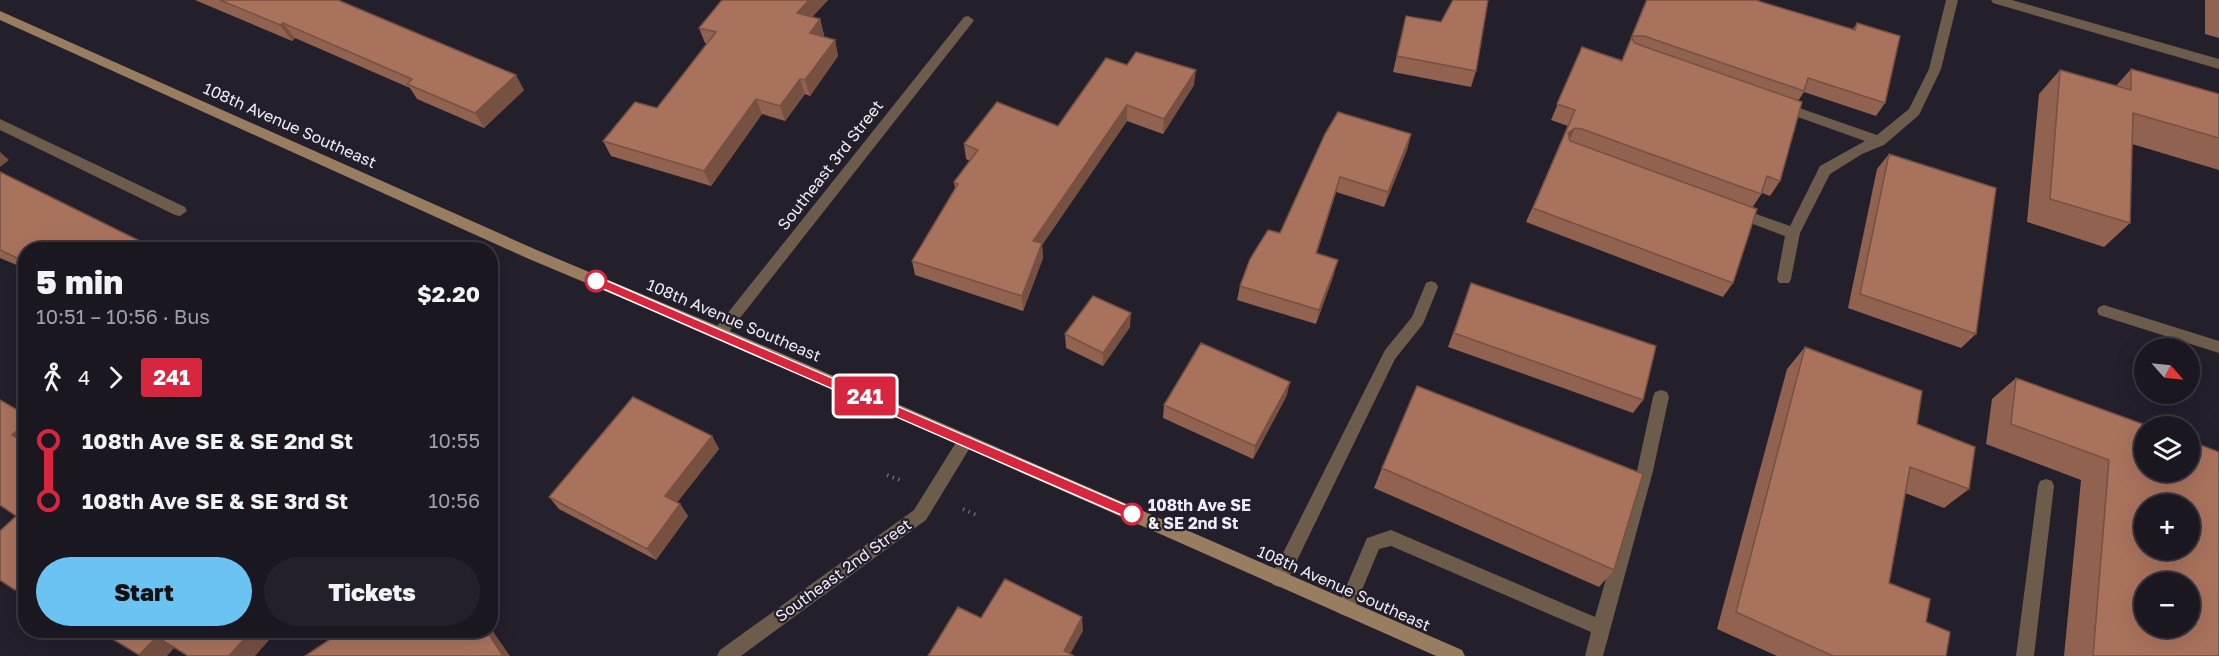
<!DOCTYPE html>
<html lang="en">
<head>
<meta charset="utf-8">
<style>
  :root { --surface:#1a1720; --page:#232029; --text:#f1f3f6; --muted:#9f9fa5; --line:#38363e; --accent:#6ac3f1 }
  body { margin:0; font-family:"Golos Text",sans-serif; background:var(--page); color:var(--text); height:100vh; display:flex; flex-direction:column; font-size:22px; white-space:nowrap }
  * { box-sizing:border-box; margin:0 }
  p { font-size:20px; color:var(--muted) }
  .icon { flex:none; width:33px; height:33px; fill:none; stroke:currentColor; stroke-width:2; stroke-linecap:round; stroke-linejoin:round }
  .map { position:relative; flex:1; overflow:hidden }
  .sheet { position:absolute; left:18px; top:242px; width:480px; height:396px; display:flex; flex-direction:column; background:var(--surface); border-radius:24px; box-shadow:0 6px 24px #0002,0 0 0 2px var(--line) }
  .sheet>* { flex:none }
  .badge { padding:0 12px; border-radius:4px; font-size:21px; line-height:39px }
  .needle { width:39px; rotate:117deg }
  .controls { position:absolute; left:2134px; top:338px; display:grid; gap:12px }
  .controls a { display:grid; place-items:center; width:66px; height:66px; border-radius:50%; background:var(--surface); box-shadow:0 6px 24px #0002,0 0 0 2px var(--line); font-size:30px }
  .map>.badge { position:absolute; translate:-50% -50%; box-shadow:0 0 0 3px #fff }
  .legs { display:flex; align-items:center; gap:9px; height:66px; padding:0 18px; font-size:20px }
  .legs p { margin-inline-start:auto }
  .overview { display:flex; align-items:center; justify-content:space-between; height:102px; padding:0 18px }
  h1 { font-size:33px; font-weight:800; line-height:45px }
  .action { display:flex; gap:12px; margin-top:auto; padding:12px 18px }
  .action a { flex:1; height:69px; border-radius:36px; background:var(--accent); color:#111; font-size:24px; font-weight:800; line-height:69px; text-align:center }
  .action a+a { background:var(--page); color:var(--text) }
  ul { padding:0 18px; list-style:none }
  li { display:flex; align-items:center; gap:21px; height:60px; font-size:22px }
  li i { display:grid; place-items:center; width:9px; height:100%; margin:0 8px; background:currentColor }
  li i::after { content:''; width:15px; height:15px; margin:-8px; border:4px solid; border-radius:50%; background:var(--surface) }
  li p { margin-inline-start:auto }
  li:first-child i { background:linear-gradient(#0000 50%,currentColor 0) }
  li:last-child i { background:linear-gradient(currentColor 50%,#0000 0) }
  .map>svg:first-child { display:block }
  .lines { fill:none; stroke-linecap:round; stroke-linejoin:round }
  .path { stroke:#6c6873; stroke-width:4; stroke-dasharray:1.5 4.5; stroke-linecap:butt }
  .lane { fill:#6d5c4b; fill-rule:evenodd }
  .street { fill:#6d5c4b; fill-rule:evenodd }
  .secondary { fill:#987d61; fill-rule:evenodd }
  .wall { fill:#916250 }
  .shaded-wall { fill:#765041 }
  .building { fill:#a9725d; stroke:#765041; stroke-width:1.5; fill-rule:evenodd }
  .line-1 { fill:#d7263d; stroke:#fff; stroke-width:1.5 }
  .stop-1-dot { fill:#fff; stroke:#d7263d; stroke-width:3 }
  .labels { text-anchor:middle; stroke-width:4.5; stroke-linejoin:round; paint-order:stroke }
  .street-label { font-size:16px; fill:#f0edf6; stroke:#231f2b }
  .stop-label { font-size:16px; font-weight:bold; fill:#f0edf6; stroke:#231f2b; text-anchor:start }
</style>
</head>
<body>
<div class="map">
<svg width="2219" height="656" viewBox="0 0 2219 656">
  <rect width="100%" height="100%" fill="#231f2b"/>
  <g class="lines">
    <path class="path" d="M 887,475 L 902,481
      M 963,509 L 976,515"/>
    <path class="lane" d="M 1946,0 L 1958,0 L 1941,69 L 1919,115 L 1884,145 L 1862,154 L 1830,174 L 1800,233 L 1791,279 L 1789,283 L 1779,283 L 1777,279 L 1785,236 L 1729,215 L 1727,211 L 1729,207 L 1734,206 L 1790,226 L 1820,166 L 1865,141 L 1775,109 L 1773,106 L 1775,103 L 1785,103 L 1877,135 L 1909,109 L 1929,69 Z
      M 0,119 L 185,207 L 187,211 L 180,216 L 175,215 L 0,130 Z
      M 1431,281 L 1436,283 L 1438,287 L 1423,324 L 1395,359 L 1285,585 L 1279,587 L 1273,585 L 1270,579 L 1273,573 L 1385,350 L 1412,317 L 1426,283 Z
      M 2104,305 L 2219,341 L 2219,353 L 2099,315 L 2097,311 L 2099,307 Z
      M 1661,390 L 1667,392 L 1669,397 L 1653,471 L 1603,656 L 1585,656 L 1591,632 L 1391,546 L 1379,549 L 1352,614 L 1346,616 L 1340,614 L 1337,608 L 1367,538 L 1391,530 L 1595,617 L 1637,471 L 1653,397 L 1655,392 Z
      M 2046,479 L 2052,481 L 2054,486 L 2034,656 L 2016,656 L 2038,486 L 2040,481 Z"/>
    <path class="street" d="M 1991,0 L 2012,0 L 2219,59 L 2219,69 L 1993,3 Z
      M 968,16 L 974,20 L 972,23 L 725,337 L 715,337 L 712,333 L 715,329 L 964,17 Z
      M 966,434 L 972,436 L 974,441 L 926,520 L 741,656 L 717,656 L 720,650 L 914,510 L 960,436 Z"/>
    <path class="secondary" d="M 0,11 L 539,251 L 725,329 L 1462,650 L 1465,656 L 1436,656 L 715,337 L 529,259 L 0,20 Z"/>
  </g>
  <path class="wall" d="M 195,0 L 341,0 L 340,1 L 524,90 L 484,128 L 417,99 L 410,88 L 295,38 L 292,41 Z
    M 722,0 L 828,0 L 812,17 L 820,19 L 824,35 L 823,37 L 835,40 L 838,56 L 810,96 L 805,94 L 785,121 L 762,114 L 711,186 L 611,156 L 603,141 L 657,108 L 707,44 L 705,43 L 699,28 Z
    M 1646,0 L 1759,0 L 1758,1 L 1853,29 L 1857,23 L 1885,103 L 1876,116 L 1804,92 L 1798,101 L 1780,181 L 1770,196 L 1762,193 L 1752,208 L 1733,283 L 1723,297 L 1526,222 L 1568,126 L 1551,120 L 1582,47 L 1622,60 Z
    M 2205,0 L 2219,0 L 2219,38 L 2205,34 Z
    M 1406,16 L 1441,22 L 1476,71 L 1471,87 L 1393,72 Z
    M 1127,65 L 1194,85 L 1163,134 L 1127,121 L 1042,245 L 1043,258 L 1023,311 L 915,275 L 912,261 L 955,189 L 954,182 L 970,161 L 966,159 L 964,144 L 1058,126 Z
    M 2131,69 L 2219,94 L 2219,170 L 2132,144 L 2130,223 L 2104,247 L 2027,222 L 2039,94 L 2060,70 L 2116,86 Z
    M 1325,134 L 1411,134 L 1407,150 L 1384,207 L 1336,192 L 1317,253 L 1334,274 L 1316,324 L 1237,300 L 1240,286 L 1280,233 Z
    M 1889,154 L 1976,334 L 1961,348 L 1848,308 L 1877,169 Z
    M 0,172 L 26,249 L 26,269 L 0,258 Z
    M 1471,283 L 1643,400 L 1633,413 L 1448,347 Z
    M 1130,327 L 1103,366 L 1066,348 L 1065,334 Z
    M 1805,347 L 1917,424 L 1969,489 L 1944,508 L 1905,493 L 1889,583 L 1926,622 L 1946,656 L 1777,656 L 1717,629 L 1787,369 Z
    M 2016,378 L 2219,452 L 2219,656 L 2064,656 L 2081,480 L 1986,444 L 1992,399 Z
    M 1287,395 L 1253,459 L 1163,418 L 1164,405 Z
    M 712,436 L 719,449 L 677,502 L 680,504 L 688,516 L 656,560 L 559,509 L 549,497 Z
    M 1382,468 L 1614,570 L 1599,587 L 1374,488 Z"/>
  <path class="shaded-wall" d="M 809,0 L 828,0 L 802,28 L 797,13 Z
    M 820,19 L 824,35 L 814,49 L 810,33 Z
    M 283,23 L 295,38 L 292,41 L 280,25 Z
    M 835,40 L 838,56 L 810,96 L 805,80 Z
    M 1196,70 L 1194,85 L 1163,134 L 1164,119 Z
    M 516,75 L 524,90 L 484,128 L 475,113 Z
    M 800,79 L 805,94 L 785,121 L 780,106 Z
    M 756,99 L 762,114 L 711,186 L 704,171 Z
    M 1127,105 L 1127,121 L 1042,245 L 1043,258 L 1023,311 L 1022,296 L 1033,241 Z
    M 1575,128 L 1568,143 L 1568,133 Z
    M 1411,134 L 1407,150 L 1384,207 L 1388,192 Z
    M 0,152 L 9,160 L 0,167 Z
    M 1340,177 L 1336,192 L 1312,268 L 1316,253 Z
    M 1338,260 L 1334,274 L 1316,324 L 1319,310 Z
    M 1131,313 L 1130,327 L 1103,366 L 1103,353 Z
    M 1290,382 L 1287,395 L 1253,459 L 1255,446 Z
    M 26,423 L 26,444 L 12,435 Z
    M 712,436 L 719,449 L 673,508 L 665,496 Z
    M 680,504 L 688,516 L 656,560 L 647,549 Z
    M 22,583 L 26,585 L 26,595 L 15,590 Z
    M 1082,617 L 1083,631 L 1069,656 L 1064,651 Z
    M 490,627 L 510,656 L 503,656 L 486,630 L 490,630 Z
    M 252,630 L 278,630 L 255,656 L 229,656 Z
    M 157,637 L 175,647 L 167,656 L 141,656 L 139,655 Z"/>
  <path class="building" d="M 220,0 L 338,0 L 516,75 L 475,113 L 407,84 L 412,79 L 283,23 L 280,25 Z
    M 722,0 L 809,0 L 797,13 L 820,19 L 810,33 L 835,40 L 805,80 L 800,79 L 780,106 L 756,99 L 704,171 L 603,141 L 635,102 L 657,108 L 716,32 L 699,28 Z
    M 1453,0 L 1488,0 L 1476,71 L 1397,56 L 1406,16 L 1441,22 Z
    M 1647,0 L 1759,0 L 1758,1 L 1855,30 L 1857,23 L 1900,36 L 1885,103 L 1808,78 L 1804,91 L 1644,36 L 1632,36 Z
    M 1632,37 L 1634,43 L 1802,102 L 1780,181 L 1767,176 L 1761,194 L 1582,129 L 1575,128 L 1568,133 L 1570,141 L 1757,209 L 1733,283 L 1533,208 L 1575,110 L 1557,104 L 1582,47 L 1622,61 Z
    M 1136,52 L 1196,70 L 1164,119 L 1127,105 L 1033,241 L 1042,243 L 1022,296 L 912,261 L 958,184 L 954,182 L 978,150 L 964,144 L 997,102 L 1058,126 L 1106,58 L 1127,65 Z
    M 2131,69 L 2219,94 L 2219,138 L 2133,113 L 2130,223 L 2050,199 L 2060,70 L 2131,90 Z
    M 1338,112 L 1411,134 L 1388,192 L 1340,177 L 1316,253 L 1338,260 L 1319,310 L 1240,286 L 1250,259 L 1268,230 L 1280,233 L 1325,134 Z
    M 1889,154 L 1996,188 L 1976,334 L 1860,294 Z
    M 0,172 L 156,249 L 26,249 L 26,262 L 0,250 Z
    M 297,243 L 309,249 L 290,249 Z
    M 1471,283 L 1656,346 L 1643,400 L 1454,333 Z
    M 1093,296 L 1131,313 L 1103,353 L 1065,334 Z
    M 1201,343 L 1290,382 L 1255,446 L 1164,405 Z
    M 1805,347 L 1922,391 L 1917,424 L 1975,447 L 1969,489 L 1910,467 L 1889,583 L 1930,599 L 1926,622 L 1950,632 L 1946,656 L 1833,656 L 1736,612 Z
    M 2016,378 L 2148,426 L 2145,426 L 2145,471 L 2190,471 L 2190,441 L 2219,452 L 2219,656 L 2093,656 L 2109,460 L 2011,424 ZM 2145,504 L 2190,504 L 2190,549 L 2145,549 ZM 2145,582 L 2190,582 L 2190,627 L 2145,627 Z
    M 1417,386 L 1643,474 L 1614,570 L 1382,468 Z
    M 633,397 L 712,436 L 665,496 L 680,504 L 647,549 L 549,497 Z
    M 0,400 L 26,415 L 26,423 L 12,435 L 26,443 L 26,585 L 22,583 L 15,590 L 0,580 L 0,531 L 16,516 L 0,505 Z
    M 1005,579 L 1082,617 L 1064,651 L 1074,656 L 928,656 L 958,607 L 981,618 Z
    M 98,630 L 252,630 L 229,656 L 188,656 L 157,637 L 139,655 Z
    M 344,630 L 486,630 L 503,656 L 305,656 Z"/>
  <path class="line-1" d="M 596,276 L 1137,510 L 1139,514 L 1137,518 L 1128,518 L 592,284 L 592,277 Z"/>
  <g class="stop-1-dot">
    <circle cx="596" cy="281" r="10"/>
    <circle cx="1132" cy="514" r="10"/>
  </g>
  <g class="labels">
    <g class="street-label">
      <text transform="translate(290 125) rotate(24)" y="6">108th Avenue Southeast</text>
      <text transform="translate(830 165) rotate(-52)" y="6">Southeast 3rd Street</text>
      <text transform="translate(734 320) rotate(23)" y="6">108th Avenue Southeast</text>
      <text transform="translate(843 570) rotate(-36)" y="6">Southeast 2nd Street</text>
      <text transform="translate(1344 588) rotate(24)" y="6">108th Avenue Southeast</text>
    </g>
    <g class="stop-label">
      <text x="1148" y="511">108th Ave SE<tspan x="1148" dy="18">&amp; SE 2nd St</tspan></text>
    </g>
  </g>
</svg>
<div class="controls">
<a><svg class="needle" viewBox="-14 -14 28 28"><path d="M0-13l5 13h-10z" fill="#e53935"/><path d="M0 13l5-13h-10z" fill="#9f9fa5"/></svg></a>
<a><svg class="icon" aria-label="layers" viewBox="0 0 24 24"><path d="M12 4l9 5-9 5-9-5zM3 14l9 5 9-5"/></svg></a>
<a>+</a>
<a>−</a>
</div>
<b class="badge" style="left:865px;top:396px;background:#d7263d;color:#fff">241</b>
<section class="sheet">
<div class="overview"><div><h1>5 min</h1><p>10:51 – 10:56 · Bus</p></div><b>$2.20</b></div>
<div class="legs"><svg class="icon" aria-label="walk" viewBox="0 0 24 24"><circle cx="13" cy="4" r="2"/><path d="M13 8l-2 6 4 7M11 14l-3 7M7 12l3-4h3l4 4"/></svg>4<svg class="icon" aria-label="forward" viewBox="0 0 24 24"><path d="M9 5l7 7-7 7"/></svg><b class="badge" style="background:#d7263d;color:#fff">241</b></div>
<ul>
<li><i style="color:#d7263d"></i><b>108th Ave SE &amp; SE 2nd St</b><p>10:55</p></li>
<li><i style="color:#d7263d"></i><b>108th Ave SE &amp; SE 3rd St</b><p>10:56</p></li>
</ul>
<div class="action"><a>Start</a><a>Tickets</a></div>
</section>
</div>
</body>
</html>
